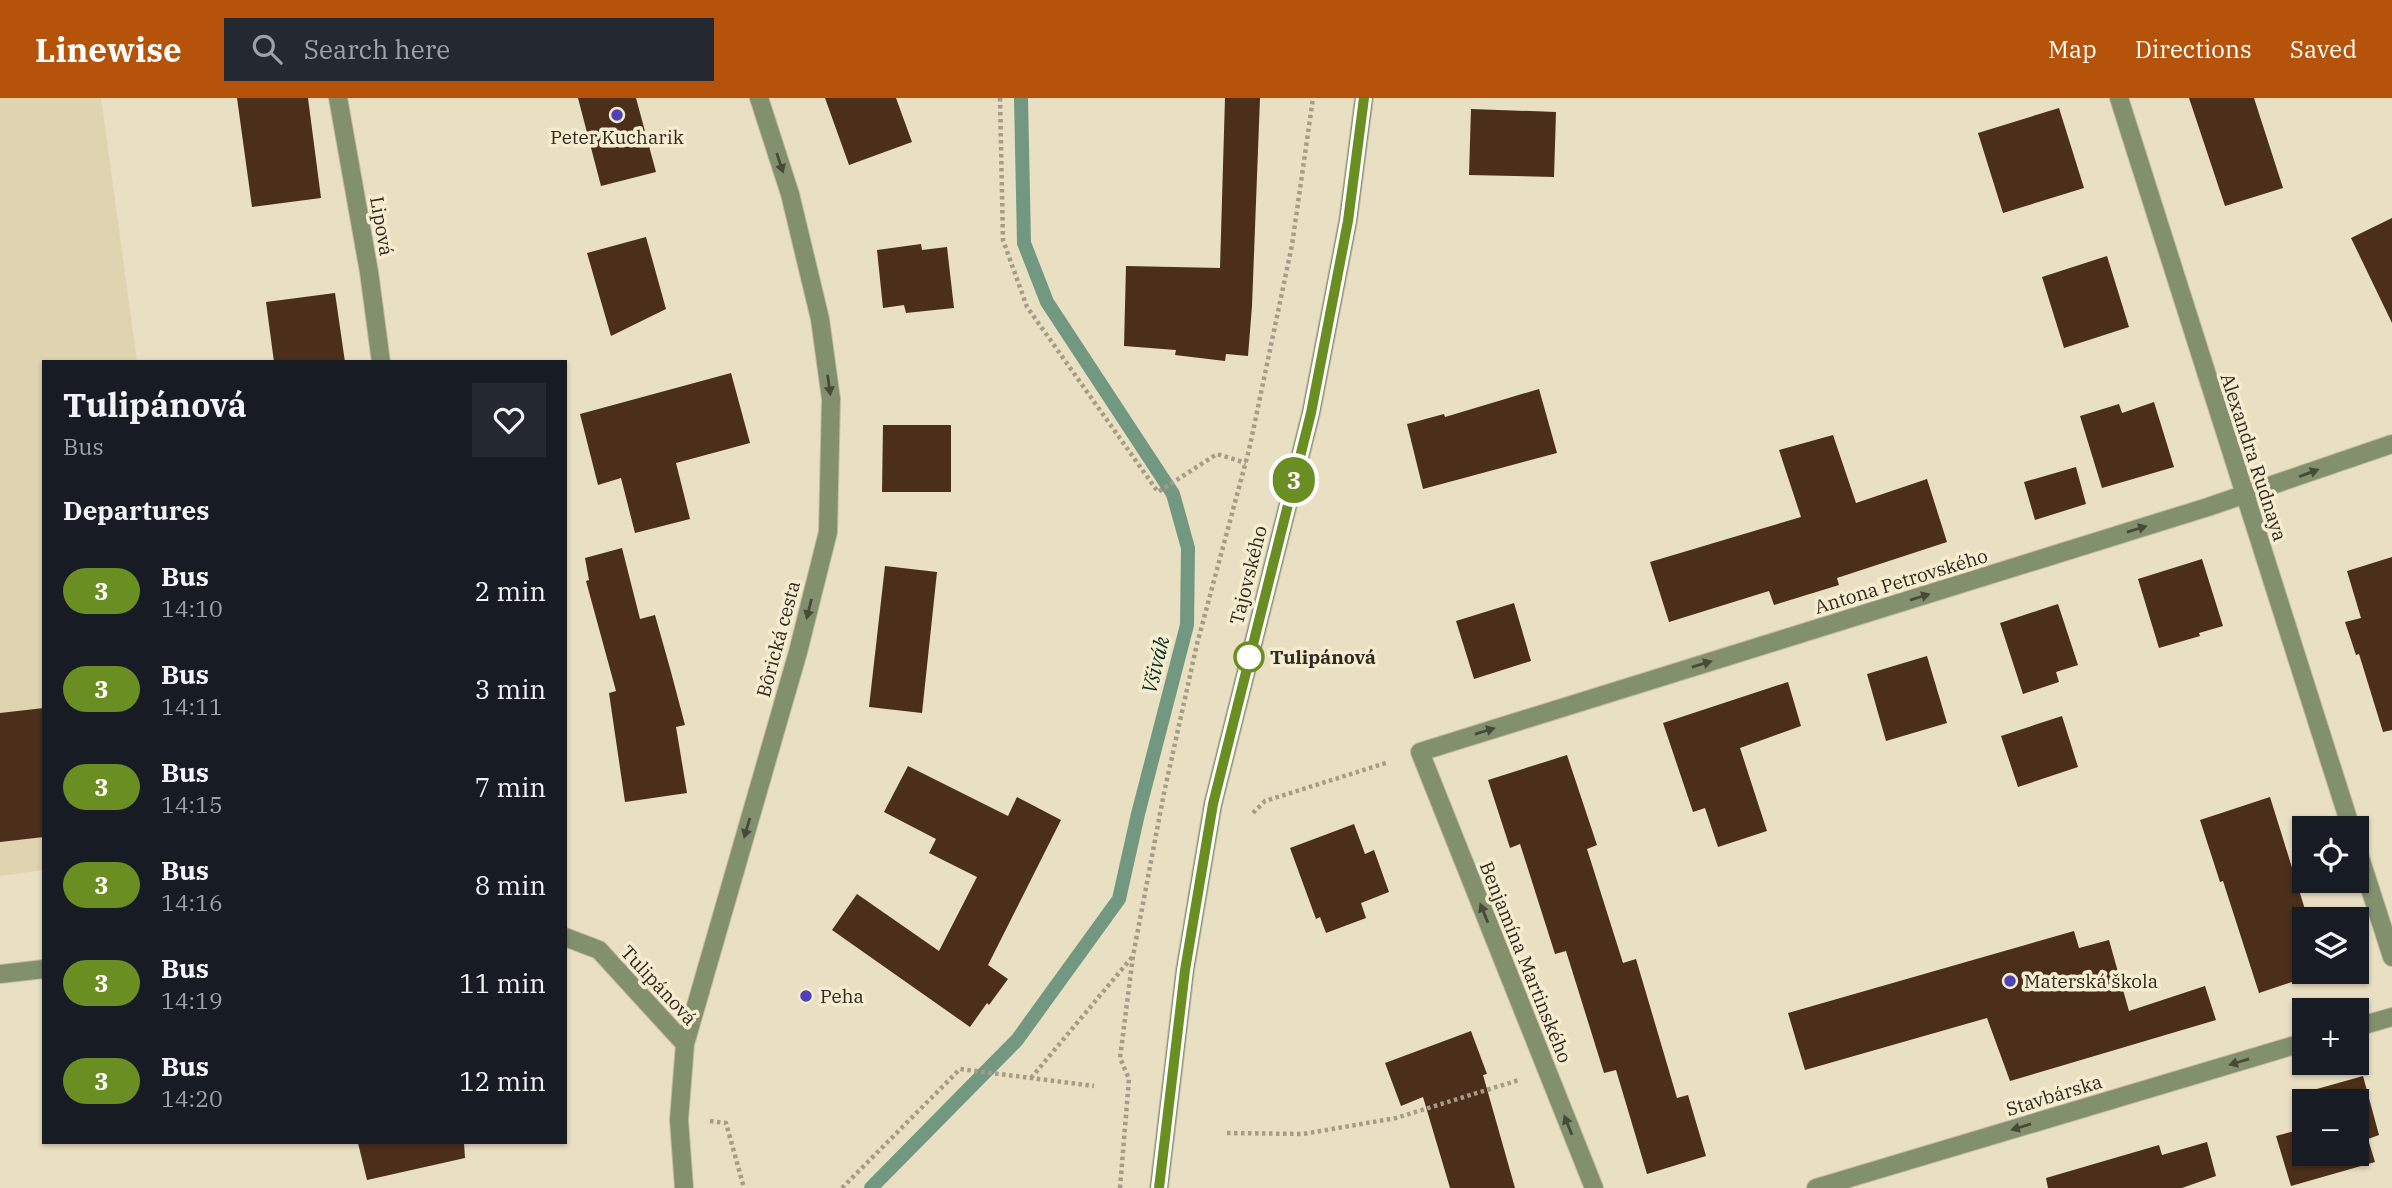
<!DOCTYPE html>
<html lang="en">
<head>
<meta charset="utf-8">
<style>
  :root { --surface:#171b24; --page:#242831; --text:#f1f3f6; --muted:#9ea1a6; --accent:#b45309 }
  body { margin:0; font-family:"IBM Plex Serif",serif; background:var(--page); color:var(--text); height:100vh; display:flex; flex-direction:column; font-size:26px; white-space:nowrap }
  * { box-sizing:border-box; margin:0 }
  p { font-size:23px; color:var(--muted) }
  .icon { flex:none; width:38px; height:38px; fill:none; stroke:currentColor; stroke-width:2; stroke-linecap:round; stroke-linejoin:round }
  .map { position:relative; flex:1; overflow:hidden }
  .side { position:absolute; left:42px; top:262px; width:525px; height:784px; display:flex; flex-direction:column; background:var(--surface); border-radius:0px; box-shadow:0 2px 5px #0004 }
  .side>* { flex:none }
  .badge { padding:0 14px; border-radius:23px; font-size:24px; line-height:46px }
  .controls { position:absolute; left:2292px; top:718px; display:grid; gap:14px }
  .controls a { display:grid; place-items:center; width:77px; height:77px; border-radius:0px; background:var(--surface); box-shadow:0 2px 5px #0004; font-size:35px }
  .map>.badge { position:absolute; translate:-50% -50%; box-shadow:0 0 0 4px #fff }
  h2 { padding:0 21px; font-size:26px; line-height:63px }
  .round { display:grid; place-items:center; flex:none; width:74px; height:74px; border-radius:0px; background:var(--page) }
  .headline { display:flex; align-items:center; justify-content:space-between; height:119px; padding:0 21px }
  h1 { font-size:33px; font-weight:800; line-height:52px }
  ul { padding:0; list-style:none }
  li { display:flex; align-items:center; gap:21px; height:98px; padding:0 21px }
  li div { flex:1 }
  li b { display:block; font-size:26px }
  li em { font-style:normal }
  li .badge { min-width:77px; font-weight:700; text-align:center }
  header { display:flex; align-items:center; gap:42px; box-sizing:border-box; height:98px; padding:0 35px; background:var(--accent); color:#fff }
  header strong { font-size:33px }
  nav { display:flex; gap:38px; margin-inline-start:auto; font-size:24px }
  .search { width:490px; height:63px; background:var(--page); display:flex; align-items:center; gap:18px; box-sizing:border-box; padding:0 24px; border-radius:0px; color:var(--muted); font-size:26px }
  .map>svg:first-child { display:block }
  .built { fill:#dfd3b0 }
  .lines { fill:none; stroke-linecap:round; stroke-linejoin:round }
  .stream { stroke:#729881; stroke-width:14 }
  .building { fill:#4b2f1a; fill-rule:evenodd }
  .minor-casing { stroke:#c4bba2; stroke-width:20 }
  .path { stroke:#a59d87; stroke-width:4.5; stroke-dasharray:3.5 3.5; stroke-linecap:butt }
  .minor { stroke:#83906e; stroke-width:18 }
  .oneway { fill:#484937 }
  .line-casing { stroke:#fff; stroke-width:16 }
  .line { stroke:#6b8e23; stroke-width:10 }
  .poi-dot { fill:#4f41b8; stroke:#f6eccf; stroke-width:2.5 }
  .stop-dot { fill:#fff; stroke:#6b8e23; stroke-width:3.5 }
  .labels { text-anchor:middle; stroke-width:7; stroke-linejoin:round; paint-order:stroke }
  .poi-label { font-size:19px; fill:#2e2a20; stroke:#f6eccf; text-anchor:start }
  .street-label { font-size:19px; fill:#2e2a20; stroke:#f6eccf }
  .stop-label { font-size:19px; font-weight:bold; fill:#2e2a20; stroke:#f6eccf; text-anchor:start }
  .water-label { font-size:21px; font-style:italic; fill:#00331d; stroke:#f6eccf }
</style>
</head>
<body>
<header>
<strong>Linewise</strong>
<div class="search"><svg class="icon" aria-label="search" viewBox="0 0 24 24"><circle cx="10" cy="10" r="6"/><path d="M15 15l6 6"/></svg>Search here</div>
<nav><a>Map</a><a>Directions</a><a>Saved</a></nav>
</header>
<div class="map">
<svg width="2392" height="1090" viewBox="0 0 2392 1090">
  <rect width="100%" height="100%" fill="#e9dfc2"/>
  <path class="built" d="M 0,0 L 101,0 L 137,264 L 44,264 L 44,772 L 0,778 Z"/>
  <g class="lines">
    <path class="stream" d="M 871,1090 L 1017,942 L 1119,801 L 1138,716 L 1187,527 L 1188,450 L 1173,396 L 1047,204 L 1024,145 L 1021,0"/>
  </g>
  <path class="building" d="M 237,0 L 308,0 L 321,100 L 252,109 Z
    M 578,0 L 636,0 L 656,74 L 601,88 Z
    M 825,0 L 896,0 L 912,44 L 849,67 Z
    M 1225,0 L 1260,0 L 1252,208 L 1248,258 L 1226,256 L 1225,263 L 1175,257 L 1176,252 L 1124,248 L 1126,168 L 1220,170 Z
    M 2189,0 L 2254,0 L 2283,90 L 2225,108 Z
    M 2059,10 L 2084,90 L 2003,115 L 1978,35 Z
    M 1471,11 L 1556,14 L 1554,79 L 1469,77 Z
    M 2392,120 L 2392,225 L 2351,140 Z
    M 646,139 L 666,211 L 611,238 L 587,155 Z
    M 921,146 L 922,152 L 947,149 L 954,210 L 906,215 L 904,207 L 883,210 L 877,152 Z
    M 2107,158 L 2129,229 L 2064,250 L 2042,179 Z
    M 335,195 L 345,264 L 274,264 L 266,204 Z
    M 731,275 L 750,345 L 676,365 L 690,421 L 635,435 L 621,380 L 598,387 L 580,316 Z
    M 1539,291 L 1557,355 L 1423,391 L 1407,326 L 1444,316 L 1445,319 Z
    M 2154,304 L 2174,369 L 2102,390 L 2080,318 L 2119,306 L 2122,315 Z
    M 883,327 L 951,327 L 951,394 L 882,394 Z
    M 1833,337 L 1856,405 L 1927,381 L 1947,444 L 1837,480 L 1839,487 L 1774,507 L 1769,493 L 1669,524 L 1650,464 L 1801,419 L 1779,352 Z
    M 2076,369 L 2086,406 L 2035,422 L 2024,384 Z
    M 622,450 L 640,521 L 655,517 L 671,574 L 685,627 L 676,629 L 687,695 L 625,704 L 609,595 L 616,593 L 586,483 L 589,482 L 585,460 Z
    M 2392,459 L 2392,632 L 2383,634 L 2359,556 L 2356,557 L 2345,524 L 2361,520 L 2347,473 Z
    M 2202,461 L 2223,528 L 2199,535 L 2200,538 L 2159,550 L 2138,481 Z
    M 885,468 L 937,474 L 922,615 L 869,609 Z
    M 1514,505 L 1531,563 L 1474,581 L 1456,523 Z
    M 2058,506 L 2078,567 L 2056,574 L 2059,584 L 2023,596 L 2000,525 Z
    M 1927,558 L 1947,625 L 1886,643 L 1867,576 Z
    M 1788,584 L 1801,628 L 1740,650 L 1767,733 L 1718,749 L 1705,710 L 1693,714 L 1663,625 Z
    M 44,610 L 44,739 L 0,744 L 0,615 Z
    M 2062,618 L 2078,669 L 2018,689 L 2001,638 Z
    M 1567,657 L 1597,747 L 1587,751 L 1623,865 L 1636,861 L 1677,1000 L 1688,997 L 1706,1058 L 1647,1076 L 1616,972 L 1604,975 L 1566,853 L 1555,856 L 1520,746 L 1510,750 L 1488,682 Z
    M 908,668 L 1008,718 L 1017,699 L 1061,722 L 988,867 L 1008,881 L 989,907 L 987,905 L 970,929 L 832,832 L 857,796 L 939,853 L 977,779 L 929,755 L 936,741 L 884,714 Z
    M 2270,699 L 2308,821 L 2305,821 L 2305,873 L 2325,873 L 2259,895 L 2223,783 L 2220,784 L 2200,722 Z
    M 1354,726 L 1365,756 L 1374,752 L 1389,794 L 1361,805 L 1366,820 L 1326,835 L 1320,819 L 1316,821 L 1290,750 Z
    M 2074,833 L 2079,850 L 2109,842 L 2129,913 L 2205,888 L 2216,922 L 2010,983 L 1987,920 L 1805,972 L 1788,915 Z
    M 1471,933 L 1487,976 L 1483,977 L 1515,1090 L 1450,1090 L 1423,999 L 1401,1008 L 1385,965 Z
    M 2363,978 L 2379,1037 L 2368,1041 L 2375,1064 L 2291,1088 L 2276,1038 L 2302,1031 L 2292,998 ZM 2305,1003 L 2357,1003 L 2357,1055 L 2305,1055 Z
    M 2207,1044 L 2216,1078 L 2182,1090 L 2048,1090 L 2046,1080 L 2159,1047 L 2162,1057 Z
    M 358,1045 L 464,1045 L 465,1060 L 367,1082 Z"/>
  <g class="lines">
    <defs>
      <path id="minor" d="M 338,0 L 369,174 L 381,264
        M 2119,0 L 2351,730
        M 2357,750 L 2392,859
        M 565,839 L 599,852 L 685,946
        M 0,876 L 44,871
        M 2357,929 L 2392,919
        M 684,1090 L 679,1022 L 685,946 L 798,554 L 828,434 L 831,301 L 820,221 L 790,96 L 759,0
        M 1159,1090 L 1185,872 L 1213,706 L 1311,315 L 1348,123 L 1364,0
        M 1594,1090 L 1420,654 L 2208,409 L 2392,346
        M 1816,1090 L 2305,944"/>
    </defs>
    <use href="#minor" class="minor-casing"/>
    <path class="path" d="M 1000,0 L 1003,142 L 1027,209 L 1158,394 L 1217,356 L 1246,365
      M 1253,715 L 1265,703 L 1389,664
      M 1031,980 L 1133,858
      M 710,1023 L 726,1025 L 744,1090
      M 1227,1035 L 1303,1036 L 1396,1020 L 1519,982
      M 842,1090 L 960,971 L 1094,988
      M 1120,1090 L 1129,981 L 1120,960 L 1133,858 L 1164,695 L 1197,546 L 1249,352 L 1292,147 L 1313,0"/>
    <use href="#minor" class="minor"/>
  </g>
  <defs><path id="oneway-solid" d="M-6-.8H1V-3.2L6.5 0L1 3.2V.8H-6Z" transform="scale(1.75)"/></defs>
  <g class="oneway">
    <use href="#oneway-solid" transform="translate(780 65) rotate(72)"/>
    <use href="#oneway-solid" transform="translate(829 287) rotate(82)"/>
    <use href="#oneway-solid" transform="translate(2309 375) rotate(-20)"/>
    <use href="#oneway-solid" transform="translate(2137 431) rotate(-17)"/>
    <use href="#oneway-solid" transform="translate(1920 499) rotate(-17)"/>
    <use href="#oneway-solid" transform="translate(809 511) rotate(104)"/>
    <use href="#oneway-solid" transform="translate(1702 566) rotate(-17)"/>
    <use href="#oneway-solid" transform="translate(1485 633) rotate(-17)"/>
    <use href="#oneway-solid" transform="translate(747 730) rotate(106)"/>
    <use href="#oneway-solid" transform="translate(1484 815) rotate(-112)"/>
    <use href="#oneway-solid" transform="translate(2239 964) rotate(163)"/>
    <use href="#oneway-solid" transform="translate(1568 1027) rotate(-112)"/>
    <use href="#oneway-solid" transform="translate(2021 1029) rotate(163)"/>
  </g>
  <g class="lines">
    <defs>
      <path id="line" d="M 1159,1090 L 1185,872 L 1213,706 L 1311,315 L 1348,123 L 1364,0"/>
    </defs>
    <use href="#line" class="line-casing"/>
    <use href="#line" class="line"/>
  </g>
  <g class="poi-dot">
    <circle cx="617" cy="17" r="7"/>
    <circle cx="2010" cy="883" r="7"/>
    <circle cx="806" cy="898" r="7"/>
  </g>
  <circle class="stop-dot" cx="1249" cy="559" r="14"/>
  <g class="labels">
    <g class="poi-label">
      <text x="617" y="46" text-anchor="middle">Peter Kucharik</text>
      <text x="2024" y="890">Materská škola</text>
      <text x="820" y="905">Peha</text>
    </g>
    <g class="street-label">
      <text transform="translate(382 128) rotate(80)" y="7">Lipová</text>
      <text transform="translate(2254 359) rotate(72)" y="7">Alexandra Rudnaya</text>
      <text transform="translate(1248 477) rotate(-76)" y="7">Tajovského</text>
      <text transform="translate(1901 483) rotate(-17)" y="7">Antona Petrovského</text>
      <text transform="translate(778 541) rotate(-75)" y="7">Bôrická cesta</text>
      <text transform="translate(1526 864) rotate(68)" y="7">Benjamína Martinského</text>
      <text transform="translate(659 887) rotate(47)" y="7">Tulipánová</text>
      <text transform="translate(2054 997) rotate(-17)" y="7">Stavbárska</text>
    </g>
    <g class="stop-label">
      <text x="1270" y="566">Tulipánová</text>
    </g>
    <g class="water-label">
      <text transform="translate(1156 567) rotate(-76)" y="7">Všivák</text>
    </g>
  </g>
</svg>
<div class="controls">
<a><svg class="icon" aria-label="locate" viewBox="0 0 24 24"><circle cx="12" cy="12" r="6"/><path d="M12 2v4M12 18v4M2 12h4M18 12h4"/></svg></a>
<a><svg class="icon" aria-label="layers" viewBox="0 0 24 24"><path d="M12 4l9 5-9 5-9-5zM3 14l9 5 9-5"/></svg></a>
<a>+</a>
<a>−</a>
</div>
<b class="badge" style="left:1294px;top:382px;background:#6b8e23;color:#fff">3</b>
<section class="side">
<div class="headline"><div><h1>Tulipánová</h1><p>Bus</p></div><a class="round"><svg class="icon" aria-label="heart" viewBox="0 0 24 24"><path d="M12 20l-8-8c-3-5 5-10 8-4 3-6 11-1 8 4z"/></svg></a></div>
<h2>Departures</h2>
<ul>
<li><span class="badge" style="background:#6b8e23;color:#fff">3</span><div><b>Bus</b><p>14:10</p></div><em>2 min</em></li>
<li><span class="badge" style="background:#6b8e23;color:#fff">3</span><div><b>Bus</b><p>14:11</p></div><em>3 min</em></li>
<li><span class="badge" style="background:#6b8e23;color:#fff">3</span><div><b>Bus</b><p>14:15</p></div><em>7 min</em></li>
<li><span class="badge" style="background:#6b8e23;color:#fff">3</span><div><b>Bus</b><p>14:16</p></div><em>8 min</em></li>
<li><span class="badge" style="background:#6b8e23;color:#fff">3</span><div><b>Bus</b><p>14:19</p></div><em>11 min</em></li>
<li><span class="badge" style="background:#6b8e23;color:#fff">3</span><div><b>Bus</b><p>14:20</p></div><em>12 min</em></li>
</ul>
</section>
</div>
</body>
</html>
